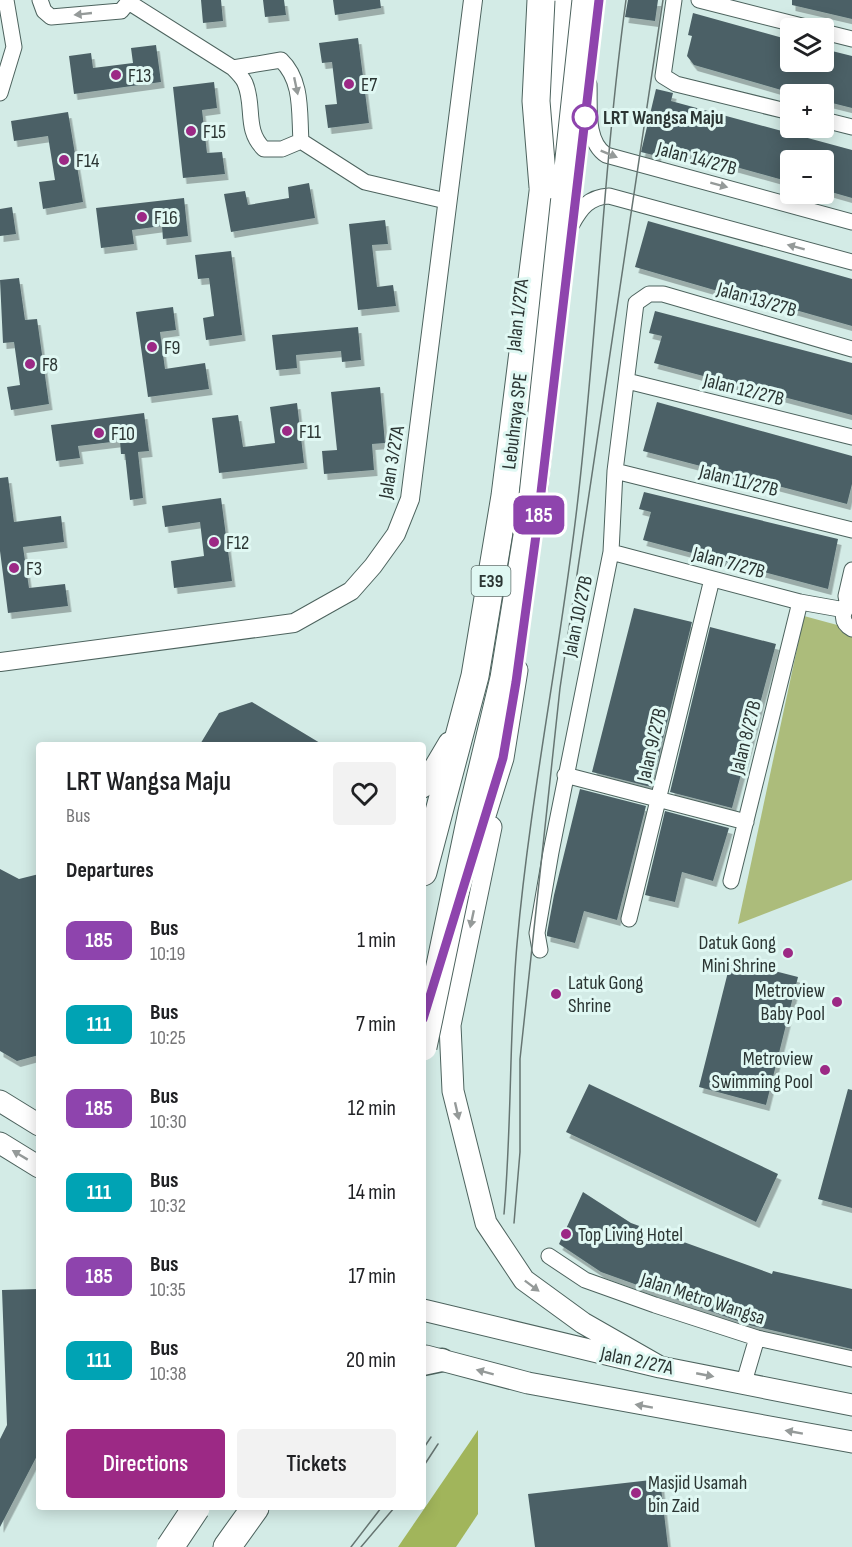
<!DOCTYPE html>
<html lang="en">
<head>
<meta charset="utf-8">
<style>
  :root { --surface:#fff; --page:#f2f2f2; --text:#202124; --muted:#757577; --accent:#9c2985 }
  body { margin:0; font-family:"Sofia Sans Condensed",sans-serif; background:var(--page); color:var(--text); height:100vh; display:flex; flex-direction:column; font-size:22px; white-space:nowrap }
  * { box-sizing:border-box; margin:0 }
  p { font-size:20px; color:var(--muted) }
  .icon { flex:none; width:33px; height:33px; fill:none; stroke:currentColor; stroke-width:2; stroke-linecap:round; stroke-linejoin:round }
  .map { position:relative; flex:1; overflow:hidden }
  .drawer { position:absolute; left:36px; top:742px; width:390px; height:768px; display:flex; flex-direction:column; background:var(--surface); border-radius:6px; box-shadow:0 3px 15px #0003 }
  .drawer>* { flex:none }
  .badge { padding:0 12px; border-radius:9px; font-size:21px; line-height:39px }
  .controls { position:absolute; left:780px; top:18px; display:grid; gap:12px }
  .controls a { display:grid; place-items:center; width:54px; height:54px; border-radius:6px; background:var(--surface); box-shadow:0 3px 15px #0003; font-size:30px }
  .map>.badge { position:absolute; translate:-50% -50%; box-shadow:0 0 0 3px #fff }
  h2 { padding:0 30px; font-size:22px; line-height:54px }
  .round { display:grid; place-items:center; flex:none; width:63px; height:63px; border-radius:6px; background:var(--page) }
  .overview { display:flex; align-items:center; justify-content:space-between; height:102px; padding:0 30px }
  h1 { font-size:28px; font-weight:600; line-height:45px }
  .button { display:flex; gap:12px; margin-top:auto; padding:12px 30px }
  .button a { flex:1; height:69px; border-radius:6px; background:var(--accent); color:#fff; font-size:24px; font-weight:600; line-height:69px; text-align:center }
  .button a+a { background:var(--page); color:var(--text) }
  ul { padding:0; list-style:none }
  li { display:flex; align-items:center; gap:18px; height:84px; padding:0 30px }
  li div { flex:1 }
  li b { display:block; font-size:22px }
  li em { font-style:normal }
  li .badge { min-width:66px; font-weight:700; text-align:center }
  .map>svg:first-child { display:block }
  .green { fill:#acbc7b }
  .forest { fill:#a1b55b }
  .building { fill:#4c6166; filter:url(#shadow) }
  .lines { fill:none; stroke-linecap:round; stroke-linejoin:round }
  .minor-casing { stroke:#4d635e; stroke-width:17 }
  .tertiary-casing { stroke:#4d635e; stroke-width:20 }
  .secondary-casing { stroke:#4d635e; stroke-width:23 }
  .primary-casing { stroke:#4d635e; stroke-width:25 }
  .motorway-casing { stroke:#4d635e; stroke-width:29 }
  .minor { stroke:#fff; stroke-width:15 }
  .tertiary { stroke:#fff; stroke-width:18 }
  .secondary { stroke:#fff; stroke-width:21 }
  .primary { stroke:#fff; stroke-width:22 }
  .motorway { stroke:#fff; stroke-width:27 }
  .tram { stroke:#667572; stroke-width:1.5 }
  .motorway-bridge-casing { stroke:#4d635e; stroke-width:29; stroke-linecap:butt }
  .motorway-bridge { stroke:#fff; stroke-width:27 }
  .oneway { fill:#959a99 }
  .line-casing { stroke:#fff; stroke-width:14 }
  .line { stroke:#8e44ad; stroke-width:9 }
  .poi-dot { fill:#9c2985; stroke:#e0f8f3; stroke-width:2 }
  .stop-dot { fill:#fff; stroke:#8e44ad; stroke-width:3 }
  .labels { text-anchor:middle; stroke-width:6; stroke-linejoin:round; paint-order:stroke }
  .shield { fill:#e0f8f3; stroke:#61706d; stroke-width:1.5 }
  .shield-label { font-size:18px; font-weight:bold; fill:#2b3533 }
  .poi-label { font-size:20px; fill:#2b3533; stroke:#e0f8f3; text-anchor:start }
  .stop-label { font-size:20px; font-weight:bold; fill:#2b3533; stroke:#e0f8f3; text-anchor:start }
  .street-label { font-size:20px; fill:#2b3533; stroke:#e0f8f3 }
</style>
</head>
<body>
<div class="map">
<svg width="852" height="1547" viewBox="0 0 852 1547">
  <defs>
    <filter id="shadow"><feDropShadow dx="3.5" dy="6" stdDeviation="0" flood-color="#0004"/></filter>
  </defs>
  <rect width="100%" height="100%" fill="#d3ebe6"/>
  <path class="green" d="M 804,616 L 852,629 L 852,880 L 738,924 Z"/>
  <path class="forest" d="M 478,1430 L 478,1514 L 456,1547 L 398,1547 Z"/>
  <path class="building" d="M 201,0 L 221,0 L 223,21 L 203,23 Z
    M 263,0 L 284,0 L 286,15 L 265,17 Z
    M 333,0 L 380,0 L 381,8 L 335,15 Z
    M 628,0 L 658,0 L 655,21 L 625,17 Z
    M 792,0 L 852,0 L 852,19 L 792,5 Z
    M 693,13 L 790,40 L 790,62 L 824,62 L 824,49 L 852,56 L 852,108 L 824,101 L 824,94 L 795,94 L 694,65 L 687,56 L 692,36 L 688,35 Z
    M 358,38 L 369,123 L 328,128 L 325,105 L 337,104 L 332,62 L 322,63 L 319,43 Z
    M 156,45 L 161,82 L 74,94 L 69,56 L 91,53 L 93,68 L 133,63 L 131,48 Z
    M 214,82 L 217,108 L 202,110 L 207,153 L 222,152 L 225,174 L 183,178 L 173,87 Z
    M 656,89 L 673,93 L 671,101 L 852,150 L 852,198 L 824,190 L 824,160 L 790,160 L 790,182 L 660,146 L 657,156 L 641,152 Z
    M 68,112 L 83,202 L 43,209 L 39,182 L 55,180 L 48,136 L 14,141 L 11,121 Z
    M 309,183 L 315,218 L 231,232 L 224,194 L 245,191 L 248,205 L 289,198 L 288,187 Z
    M 184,198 L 188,236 L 163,239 L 162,226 L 132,230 L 134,244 L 101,248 L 96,208 Z
    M 12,207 L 16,234 L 0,236 L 0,209 Z
    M 385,220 L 388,244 L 372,245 L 377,287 L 393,285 L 396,306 L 358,310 L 349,224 Z
    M 648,221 L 852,279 L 852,326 L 760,300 L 759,303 L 635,267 Z
    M 231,251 L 242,335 L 206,340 L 203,318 L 214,316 L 209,278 L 198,279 L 195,255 Z
    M 19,278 L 25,320 L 37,319 L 49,404 L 11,410 L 7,387 L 20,385 L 14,342 L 3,343 L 0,280 Z
    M 173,307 L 176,330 L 160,332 L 165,369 L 205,363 L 209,389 L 148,397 L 136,312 Z
    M 655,311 L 852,363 L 852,415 L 654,363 L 662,336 L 649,333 Z
    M 358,327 L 361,360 L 342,362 L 341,351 L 296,355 L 297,368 L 276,370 L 272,335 Z
    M 380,387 L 385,443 L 372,444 L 374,470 L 324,474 L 322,451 L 337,450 L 331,392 Z
    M 657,402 L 852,456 L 852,484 L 847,504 L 643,451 Z
    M 297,403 L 304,463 L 219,473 L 212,418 L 238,415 L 243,447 L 275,443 L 270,407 Z
    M 144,413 L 149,451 L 138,452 L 143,498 L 130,500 L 125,454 L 121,454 L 120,441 L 78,446 L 80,458 L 56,461 L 51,425 Z
    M 8,477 L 14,522 L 61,516 L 64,542 L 23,547 L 29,588 L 65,584 L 68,606 L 8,613 L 0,551 L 0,478 Z
    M 644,492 L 838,539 L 828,589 L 643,540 L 651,512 L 639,509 Z
    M 221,498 L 232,581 L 174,588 L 171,561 L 204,556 L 200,522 L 165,527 L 162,506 Z
    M 634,608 L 692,622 L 651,787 L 592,772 Z
    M 710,627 L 776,644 L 732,808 L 670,792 Z
    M 252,702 L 325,746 L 199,746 L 219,713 Z
    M 580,789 L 646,806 L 617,920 L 584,911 L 575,943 L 547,936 L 547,933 L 554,895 Z
    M 665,811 L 729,828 L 713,881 L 682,872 L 675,902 L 645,895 Z
    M 0,869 L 19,879 L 39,874 L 39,1055 L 17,1061 L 0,1051 Z
    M 731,960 L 798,977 L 766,1105 L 699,1087 Z
    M 589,1084 L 778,1174 L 756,1222 L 566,1132 Z
    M 848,1089 L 852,1090 L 852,1208 L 818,1199 Z
    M 583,1192 L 631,1223 L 772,1274 L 773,1271 L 852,1289 L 852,1349 L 749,1325 L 601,1272 L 559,1244 Z
    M 39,1289 L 39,1452 L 0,1527 L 0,1439 L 7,1425 L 2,1290 Z
    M 660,1479 L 668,1547 L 535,1547 L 528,1494 Z"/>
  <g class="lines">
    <defs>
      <path id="minor" d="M 40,0 L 44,11 L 51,17 L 121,11 L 130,0
        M 674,0 L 663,76 L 676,84 L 790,112
        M 699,0 L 810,28
        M 130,3 L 233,68 C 237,72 243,78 245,83 C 255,106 244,130 264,149 L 282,149 L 301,141 C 299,113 303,81 281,60 L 233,68
        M 824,32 L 852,39
        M 589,84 C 590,106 585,141 606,155 L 852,222
        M 0,93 L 14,47 L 6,0
        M 824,120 L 852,127
        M 301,141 L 365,182 L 446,201
        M 572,224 C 581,208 589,197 609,196 L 852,262
        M 627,381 L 852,437
        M 615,471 L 852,530
        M 611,552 L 800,602 L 845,610
        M 852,604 C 840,611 841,623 852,629
        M 848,606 L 846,596 L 852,570
        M 565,775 L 746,822
        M 731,881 L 800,602
        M 629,919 L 712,579
        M 540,950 L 537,933 L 551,852 L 611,552 L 615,471 L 636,303 L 649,294 L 663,294 L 852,349
        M 549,1256 L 585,1280 L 655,1305 L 757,1338 L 852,1359
        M 744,1382 L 757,1338"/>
      <path id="tertiary" d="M 0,662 L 294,623 L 351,591 L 373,566 L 396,534 L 410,499 L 473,0"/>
      <path id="secondary" d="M 423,787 L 449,743
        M 491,827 L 450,1025 L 453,1091 L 486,1223 L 524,1280 L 583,1323 L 660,1367
        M 477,841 L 503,758 L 517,670
        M 0,1101 L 39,1125
        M 0,1143 L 39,1167
        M 423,1310 L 660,1367 L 852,1405
        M 426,1356 L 528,1383 L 852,1442"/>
      <path id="primary" d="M 423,1364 L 442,1360"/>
      <path id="motorway" d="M 423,872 L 475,676 L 505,496 L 567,0
        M 227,1547 L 255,1508"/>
    </defs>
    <use href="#minor" class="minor-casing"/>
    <use href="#tertiary" class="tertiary-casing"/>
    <use href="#secondary" class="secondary-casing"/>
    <use href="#primary" class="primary-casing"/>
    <use href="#motorway" class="motorway-casing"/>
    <use href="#minor" class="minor"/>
    <use href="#tertiary" class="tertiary"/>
    <use href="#secondary" class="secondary"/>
    <use href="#primary" class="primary"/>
    <use href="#motorway" class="motorway"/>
    <path class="tram" d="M 504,1214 C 512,1124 509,1034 517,944 C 530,797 560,653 577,507 C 597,338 603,168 626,0
      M 514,1223 L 520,1152 L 520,1059 L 560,688 L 663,0
      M 423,1449 L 431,1437
      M 423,1467 L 438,1444
      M 351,1547 L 381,1508
      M 361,1547 L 394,1508"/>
    <defs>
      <path id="motorway-bridge" d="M 541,0 L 536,101 L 543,187
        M 423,1047 L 472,812 L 504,678 L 532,505 L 586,0
        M 170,1547 L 196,1508"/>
    </defs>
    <use href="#motorway-bridge" class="motorway-bridge-casing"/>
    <use href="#motorway-bridge" class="motorway-bridge"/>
  </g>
  <defs><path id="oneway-solid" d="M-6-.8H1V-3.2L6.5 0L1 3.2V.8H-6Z" transform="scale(1.5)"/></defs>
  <g class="oneway">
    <use href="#oneway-solid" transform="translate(83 14) rotate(174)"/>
    <use href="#oneway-solid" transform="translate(296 86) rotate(78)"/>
    <use href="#oneway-solid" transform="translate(609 154) rotate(22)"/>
    <use href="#oneway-solid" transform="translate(719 185) rotate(15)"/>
    <use href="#oneway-solid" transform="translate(796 247) rotate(-165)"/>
    <use href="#oneway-solid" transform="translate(472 919) rotate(102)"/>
    <use href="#oneway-solid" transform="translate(457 1111) rotate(77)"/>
    <use href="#oneway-solid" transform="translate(20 1155) rotate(-149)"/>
    <use href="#oneway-solid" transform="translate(532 1286) rotate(37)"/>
    <use href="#oneway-solid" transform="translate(485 1372) rotate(-165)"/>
    <use href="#oneway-solid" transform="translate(705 1375) rotate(11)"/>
    <use href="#oneway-solid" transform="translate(644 1406) rotate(-170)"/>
    <use href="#oneway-solid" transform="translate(794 1432) rotate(-170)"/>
  </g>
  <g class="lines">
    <defs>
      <path id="line" d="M 423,1019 L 503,758 L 516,682 L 536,535 L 599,0"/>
    </defs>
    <use href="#line" class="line-casing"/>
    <use href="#line" class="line"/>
  </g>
  <g class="poi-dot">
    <circle cx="116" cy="75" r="6"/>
    <circle cx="349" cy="84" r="6"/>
    <circle cx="191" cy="131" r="6"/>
    <circle cx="64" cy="160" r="6"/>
    <circle cx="142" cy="217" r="6"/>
    <circle cx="152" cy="347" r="6"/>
    <circle cx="30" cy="364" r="6"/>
    <circle cx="287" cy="431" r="6"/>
    <circle cx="99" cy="433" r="6"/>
    <circle cx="214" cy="542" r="6"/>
    <circle cx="14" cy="568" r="6"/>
    <circle cx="788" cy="953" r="6"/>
    <circle cx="556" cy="994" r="6"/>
    <circle cx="837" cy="1002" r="6"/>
    <circle cx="825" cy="1070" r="6"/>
    <circle cx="566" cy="1234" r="6"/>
    <circle cx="636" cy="1493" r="6"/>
  </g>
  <circle class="stop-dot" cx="585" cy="117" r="12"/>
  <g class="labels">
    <rect class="shield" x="471.5" y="566" width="39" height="30" rx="4.5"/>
    <g class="shield-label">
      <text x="491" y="587">E39</text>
    </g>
    <g class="poi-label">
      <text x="128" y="82">F13</text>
      <text x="361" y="91">E7</text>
      <text x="203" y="138">F15</text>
      <text x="76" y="167">F14</text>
      <text x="154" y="224">F16</text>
      <text x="164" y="354">F9</text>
      <text x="42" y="371">F8</text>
      <text x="299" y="438">F11</text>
      <text x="111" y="440">F10</text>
      <text x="226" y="549">F12</text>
      <text x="26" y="575">F3</text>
      <text x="776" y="949" text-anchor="end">Datuk Gong<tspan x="776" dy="23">Mini Shrine</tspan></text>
      <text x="568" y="989">Latuk Gong<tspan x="568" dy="23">Shrine</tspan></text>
      <text x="825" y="997" text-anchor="end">Metroview<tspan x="825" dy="23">Baby Pool</tspan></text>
      <text x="813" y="1065" text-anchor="end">Metroview<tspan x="813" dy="23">Swimming Pool</tspan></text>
      <text x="578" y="1241">Top Living Hotel</text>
      <text x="648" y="1489">Masjid Usamah<tspan x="648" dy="23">bin Zaid</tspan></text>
    </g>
    <g class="stop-label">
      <text x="603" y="124">LRT Wangsa Maju</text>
    </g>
    <g class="street-label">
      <text transform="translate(697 158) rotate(15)" y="7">Jalan 14/27B</text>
      <text transform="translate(757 299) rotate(16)" y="7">Jalan 13/27B</text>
      <text transform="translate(517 315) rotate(-83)" y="7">Jalan 1/27A</text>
      <text transform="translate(744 389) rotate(14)" y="7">Jalan 12/27B</text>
      <text transform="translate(514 421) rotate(-83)" y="7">Lebuhraya SPE</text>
      <text transform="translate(391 462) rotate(-80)" y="7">Jalan 3/27A</text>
      <text transform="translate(739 480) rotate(14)" y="7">Jalan 11/27B</text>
      <text transform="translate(729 562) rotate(15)" y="7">Jalan 7/27B</text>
      <text transform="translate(577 616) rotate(-78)" y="7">Jalan 10/27B</text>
      <text transform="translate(745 737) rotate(-76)" y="7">Jalan 8/27B</text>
      <text transform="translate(651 745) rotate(-77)" y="7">Jalan 9/27B</text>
      <text transform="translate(703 1298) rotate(18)" y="7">Jalan Metro Wangsa</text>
      <text transform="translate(637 1360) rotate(12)" y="7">Jalan 2/27A</text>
    </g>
  </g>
</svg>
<div class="controls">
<a><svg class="icon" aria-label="layers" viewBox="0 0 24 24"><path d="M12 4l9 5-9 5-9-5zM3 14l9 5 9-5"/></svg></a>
<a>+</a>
<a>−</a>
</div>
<b class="badge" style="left:539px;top:515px;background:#8e44ad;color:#fff">185</b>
<section class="drawer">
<div class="overview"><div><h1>LRT Wangsa Maju</h1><p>Bus</p></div><a class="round"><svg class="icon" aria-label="heart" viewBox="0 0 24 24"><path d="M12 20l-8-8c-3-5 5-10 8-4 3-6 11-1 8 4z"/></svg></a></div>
<h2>Departures</h2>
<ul>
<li><span class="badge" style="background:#8e44ad;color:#fff">185</span><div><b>Bus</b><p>10:19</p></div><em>1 min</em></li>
<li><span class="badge" style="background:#00a3b4;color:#fff">111</span><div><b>Bus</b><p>10:25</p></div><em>7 min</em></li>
<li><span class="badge" style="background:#8e44ad;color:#fff">185</span><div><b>Bus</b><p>10:30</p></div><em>12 min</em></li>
<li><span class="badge" style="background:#00a3b4;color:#fff">111</span><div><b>Bus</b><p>10:32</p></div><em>14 min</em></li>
<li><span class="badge" style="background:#8e44ad;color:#fff">185</span><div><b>Bus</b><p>10:35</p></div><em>17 min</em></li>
<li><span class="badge" style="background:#00a3b4;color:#fff">111</span><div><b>Bus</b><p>10:38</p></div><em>20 min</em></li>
</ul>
<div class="button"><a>Directions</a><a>Tickets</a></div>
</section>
</div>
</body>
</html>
